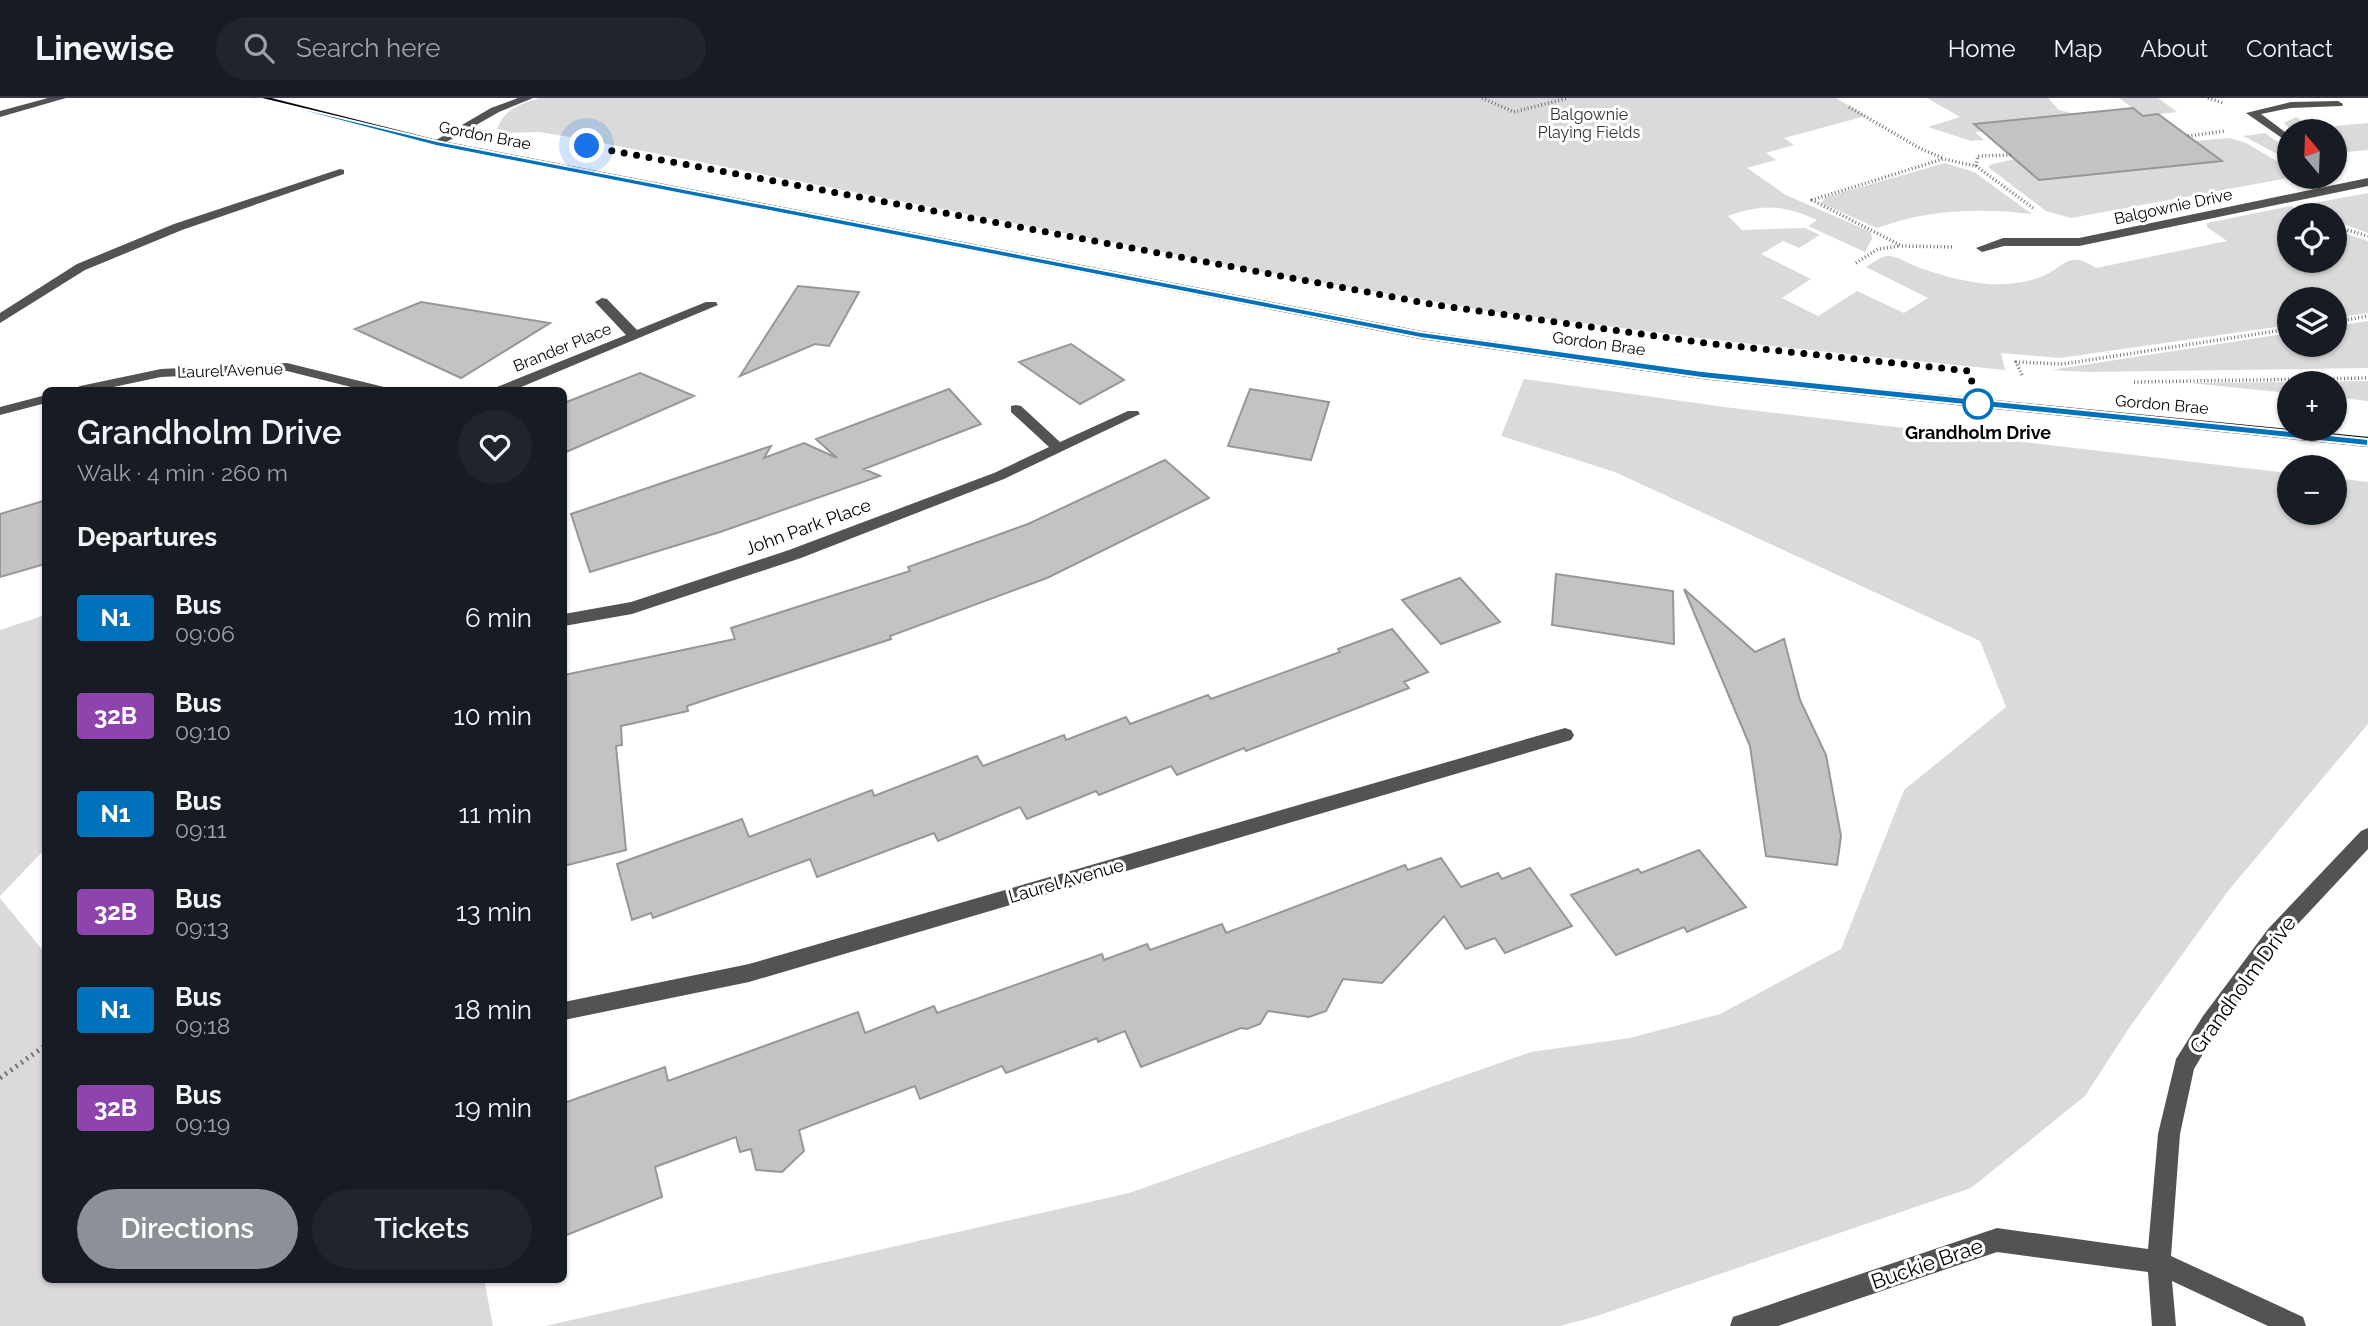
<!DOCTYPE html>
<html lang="en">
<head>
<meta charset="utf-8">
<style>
  :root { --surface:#171b24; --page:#20242c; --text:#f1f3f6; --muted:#9ea1a6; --line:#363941; --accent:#8c9099 }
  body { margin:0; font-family:Raleway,sans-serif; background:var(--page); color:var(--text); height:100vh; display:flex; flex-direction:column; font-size:26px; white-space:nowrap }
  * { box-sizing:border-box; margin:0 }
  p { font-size:23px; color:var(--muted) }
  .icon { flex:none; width:38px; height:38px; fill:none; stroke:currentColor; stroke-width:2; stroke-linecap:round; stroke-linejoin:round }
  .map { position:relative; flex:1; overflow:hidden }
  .panel { position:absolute; left:42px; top:289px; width:525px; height:896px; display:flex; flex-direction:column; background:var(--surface); border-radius:10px; box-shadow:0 2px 5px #0004 }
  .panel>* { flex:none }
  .badge { padding:0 14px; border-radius:5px; font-size:24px; line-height:46px }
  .needle { width:46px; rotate:341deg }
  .tools { position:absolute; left:2277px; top:21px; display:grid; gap:14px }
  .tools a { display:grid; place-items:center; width:70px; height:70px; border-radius:50%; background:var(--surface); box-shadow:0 2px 5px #0004; font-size:35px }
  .you { position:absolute; width:35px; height:35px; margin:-18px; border:5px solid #fff; border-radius:50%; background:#1a73e8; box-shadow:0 0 0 10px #1a73e833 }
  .map>.badge { position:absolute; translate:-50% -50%; box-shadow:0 0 0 4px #fff }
  h2 { padding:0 35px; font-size:26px; line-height:63px }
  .round { display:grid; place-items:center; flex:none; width:74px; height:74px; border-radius:37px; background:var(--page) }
  .overview { display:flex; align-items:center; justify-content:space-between; height:119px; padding:0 35px }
  h1 { font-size:33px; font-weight:600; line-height:52px }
  .cta { display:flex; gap:14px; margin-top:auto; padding:14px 35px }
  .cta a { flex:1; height:80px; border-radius:42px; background:var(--accent); color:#fff; font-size:28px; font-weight:600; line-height:80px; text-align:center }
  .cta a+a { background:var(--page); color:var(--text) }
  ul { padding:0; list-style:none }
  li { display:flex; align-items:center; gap:21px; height:98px; padding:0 35px }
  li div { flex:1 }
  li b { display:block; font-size:26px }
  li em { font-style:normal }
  li .badge { min-width:77px; font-weight:700; text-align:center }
  header { display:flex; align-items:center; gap:42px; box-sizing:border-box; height:98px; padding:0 35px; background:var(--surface); border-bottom:2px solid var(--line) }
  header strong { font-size:33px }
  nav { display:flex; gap:38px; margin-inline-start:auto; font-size:24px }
  .search { width:490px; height:63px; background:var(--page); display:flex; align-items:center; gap:18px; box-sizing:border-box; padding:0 24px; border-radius:38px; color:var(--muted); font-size:26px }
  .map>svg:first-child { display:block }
  .green { fill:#dadada }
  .building { fill:#c3c3c3; stroke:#979797; stroke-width:2 }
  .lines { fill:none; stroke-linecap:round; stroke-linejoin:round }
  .major-casing { stroke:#dbdbdb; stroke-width:1 }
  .path-far1 { stroke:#757575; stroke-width:3.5; stroke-dasharray:1 2.5; stroke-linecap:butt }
  .path { stroke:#757575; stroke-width:5; stroke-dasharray:2 4.5; stroke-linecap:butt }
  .minor { fill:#535353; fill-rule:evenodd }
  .major { fill:#000; fill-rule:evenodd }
  .line { fill:#0072bc; stroke:#fff; stroke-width:2 }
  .walk { stroke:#000; stroke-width:7; stroke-dasharray:0 12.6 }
  .stop-dot { fill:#fff; stroke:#0072bc; stroke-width:3.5 }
  .labels { text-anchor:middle; stroke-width:6; stroke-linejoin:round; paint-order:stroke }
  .far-park-label { font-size:16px; fill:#313131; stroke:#fff }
  .far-street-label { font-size:16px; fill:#000; stroke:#fff }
  .stop-label { font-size:18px; font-weight:bold; fill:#000; stroke:#fff }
  .street-label { font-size:18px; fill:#000; stroke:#fff }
  .near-street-label { font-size:21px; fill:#000; stroke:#fff }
</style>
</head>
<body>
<header>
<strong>Linewise</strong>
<div class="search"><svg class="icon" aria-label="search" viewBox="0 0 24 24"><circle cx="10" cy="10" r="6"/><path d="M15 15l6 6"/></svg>Search here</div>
<nav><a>Home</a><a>Map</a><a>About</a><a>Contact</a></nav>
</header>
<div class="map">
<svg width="2368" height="1228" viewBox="0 0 2368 1228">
  <rect width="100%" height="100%" fill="#fff"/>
  <path class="green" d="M 539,0 L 1836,0 L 1866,18 L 1784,40 L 1794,47 L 1766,55 L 1776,62 L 1747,70 L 1786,97 L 1871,134 L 1872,141 L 1865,154 L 1808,128 L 1817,122 C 1785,107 1762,105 1728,118 L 1742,132 L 1805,130 L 1820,137 L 1799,150 L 1783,143 L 1761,156 L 1811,181 L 1782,200 L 1818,218 L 1857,193 L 1904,215 L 1928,200 L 1866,169 C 1873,165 1881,157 1890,158 C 1898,159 1908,165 1915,168 C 1939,177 1964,184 1989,186 C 2007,187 2027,185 2043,178 C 2066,168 2068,152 2096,170 L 2227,143 L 2207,129 L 2207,125 L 2291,108 L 2306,117 L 2289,117 L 2289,163 L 2334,163 L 2335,132 L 2368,143 L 2368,215 L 2335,220 L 2334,201 L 2289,201 L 2289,227 L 2060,260 L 2001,255 L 2005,272 L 1733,244 L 1487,213 L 1290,179 L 576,40 L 539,34 L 496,35 C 502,12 518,7 539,0 Z
    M 1927,0 L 2048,0 L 2059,12 L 2076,16 L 2052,46 L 2021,21 L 1991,24 L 1999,32 L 1975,34 L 1984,42 L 1971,43 L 1928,29 L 1960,19 Z
    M 2119,0 L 2158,0 L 2177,14 L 2143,18 Z
    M 2296,19 L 2313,30 L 2368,25 L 2368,52 L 2335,55 L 2334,33 L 2291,33 L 2284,25 Z
    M 2265,35 L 2289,52 L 2289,62 L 2243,38 Z
    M 2230,40 L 2246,45 L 2289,70 L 2289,79 L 2294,79 L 2071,120 L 2046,113 L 1988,69 L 1992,66 L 2015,61 L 2169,54 L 2186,67 L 2220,63 L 2194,43 Z
    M 1945,65 L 1974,74 L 2032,116 C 1978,110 1929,111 1877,130 L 1821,105 L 1826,99 Z
    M 2368,95 L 2368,135 L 2335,123 L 2334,117 L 2326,117 L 2308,106 Z
    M 2368,223 L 2368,270 L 2087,274 L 2051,272 L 2289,235 L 2289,247 L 2334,247 L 2335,228 Z
    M 1524,281 L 1732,310 L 2289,375 L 2289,415 L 2334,415 L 2335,380 L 2368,384 L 2368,626 L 2228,793 L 2129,930 L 2085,998 L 1971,1090 L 1594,1219 L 1560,1228 L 545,1228 L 1129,1095 L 1531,954 L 1630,940 L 1720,916 L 1841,851 L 1904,692 L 2006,609 L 1980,543 L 1615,374 L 1501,338 Z
    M 2368,283 L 2368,303 L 2335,299 L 2334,285 L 2289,285 L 2289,295 L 2190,285 Z
    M 45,517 L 45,751 L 0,798 L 0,532 Z
    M 0,800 L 45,855 L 46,1181 L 484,1181 L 493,1228 L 0,1228 Z"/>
  <path class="building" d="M 2133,10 L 2143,18 L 2158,16 L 2222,63 L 2039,82 L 1974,26 Z
    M 798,188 L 859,194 L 829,248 L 815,246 L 740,278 Z
    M 421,204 L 550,225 L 461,280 L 355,231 Z
    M 1071,246 L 1124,282 L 1080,306 L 1019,264 Z
    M 640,275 L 694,298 L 564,355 L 564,305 Z
    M 949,291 L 981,326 L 864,371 L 880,378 L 720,434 L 590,474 L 571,416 L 771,348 L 764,360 L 804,345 L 837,360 L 816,341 Z
    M 1250,291 L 1329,304 L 1311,362 L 1228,348 Z
    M 1165,362 L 1209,400 L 1047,480 L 890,538 L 891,541 L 687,608 L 688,613 L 621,628 L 622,647 L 616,648 L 626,752 L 564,768 L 564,577 L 735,541 L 731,530 L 910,473 L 908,469 L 1028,426 Z
    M 43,403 L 45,466 L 0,479 L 0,416 Z
    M 1556,476 L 1673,493 L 1674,546 L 1552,527 Z
    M 1460,480 L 1500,524 L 1441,546 L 1402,502 Z
    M 1684,491 L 1755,554 L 1784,541 L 1800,602 L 1826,657 L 1841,738 L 1837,767 L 1766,758 L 1750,648 Z
    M 1392,531 L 1428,574 L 1404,584 L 1409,590 L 1246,653 L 1244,650 L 1177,677 L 1171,668 L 1099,697 L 1096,693 L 1027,721 L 1020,709 L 938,743 L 934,735 L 817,779 L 810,761 L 653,820 L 651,815 L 632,822 L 617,766 L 742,721 L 749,739 L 872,692 L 874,698 L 977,658 L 983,668 L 1064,637 L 1066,642 L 1126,619 L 1130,626 L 1208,597 L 1211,601 L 1340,554 L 1338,551 Z
    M 1699,752 L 1746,809 L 1687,834 L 1684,829 L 1616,857 L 1571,797 L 1638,771 L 1641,775 Z
    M 1441,760 L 1461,789 L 1498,775 L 1502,781 L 1530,770 L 1572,828 L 1505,855 L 1495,840 L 1466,851 L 1444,818 L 1382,885 L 1343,881 L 1326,913 L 1309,919 L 1268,913 L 1260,926 L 1247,931 L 1241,930 L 1141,969 L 1125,933 L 1098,944 L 1097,940 L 1006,975 L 1002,968 L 920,1001 L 915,988 L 799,1032 L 804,1053 L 782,1074 L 756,1072 L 751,1051 L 740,1054 L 736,1039 L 655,1069 L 662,1099 L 564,1138 L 564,1005 L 665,969 L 668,983 L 858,914 L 865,935 L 934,908 L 937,915 L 1102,856 L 1104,862 L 1147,846 L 1150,852 L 1222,826 L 1226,835 L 1405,767 L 1408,772 Z"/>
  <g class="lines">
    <defs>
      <path id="major" d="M 253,0 L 271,0 L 437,42 L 1421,233 L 1702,273 L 2368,339 L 2368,349 L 1702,281 L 1421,241 L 437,48 Z"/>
    </defs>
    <use href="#major" class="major-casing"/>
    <path class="path-far1" d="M 1482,0 L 1514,14 L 1568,0
      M 2208,0 L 2223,5
      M 1849,9 L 1921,51 L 1943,60
      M 2188,38 L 2225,33
      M 1976,68 L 1978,58 L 2011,57
      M 2334,128 L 2368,138
      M 1952,149 L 1902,148 L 1812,102 L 1943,61 L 1976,68 L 2033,110
      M 1856,165 L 1878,151 L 1900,148
      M 2334,224 L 2368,218
      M 2022,277 L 2016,264 L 2063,266 L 2289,231
      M 2134,284 L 2368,280"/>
    <path class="path" d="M 0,980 L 46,947"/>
    <path class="minor" d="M 48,0 L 66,0 L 0,19 L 0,13 Z
      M 518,0 L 533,0 L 499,14 L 441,47 L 431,45 L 491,10 Z
      M 2338,3 L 2343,6 L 2342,8 L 2291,10 L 2261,16 L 2289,37 L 2289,45 L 2246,15 L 2291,4 Z
      M 340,71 L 344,72 L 344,76 L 182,132 L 85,172 L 0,225 L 0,215 L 77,166 L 174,126 Z
      M 2368,80 L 2368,88 L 2079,148 L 2004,148 L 1982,154 L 1976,150 L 2003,140 L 2079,140 Z
      M 602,200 L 607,201 L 637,232 L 706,204 L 716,204 L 718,207 L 514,292 L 495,292 L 497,289 L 626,237 L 595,204 Z
      M 287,265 L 384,289 L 386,292 L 363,292 L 287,273 L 161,279 L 99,292 L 73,292 L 80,288 L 161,271 Z
      M 46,297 L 46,305 L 0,317 L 0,309 Z
      M 1016,307 L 1021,308 L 1060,344 L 1128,313 L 1138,313 L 1140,316 L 1004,381 L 801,460 L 632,516 L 564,528 L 564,516 L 631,504 L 789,452 L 994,375 L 1049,349 L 1011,314 L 1011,308 Z
      M 1565,630 L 1571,632 L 1574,637 L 1571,642 L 749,884 L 564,922 L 564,904 L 749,866 Z
      M 2368,730 L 2368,751 L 2282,843 L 2217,932 L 2194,971 L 2180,1036 L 2171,1158 L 2303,1219 L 2306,1228 L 2268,1228 L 2172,1183 L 2176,1228 L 2152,1228 L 2148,1174 L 1997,1154 L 1778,1228 L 1730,1228 L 1733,1219 L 1742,1216 L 1997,1130 L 2148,1151 L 2158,1036 L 2176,961 L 2203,918 L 2268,831 L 2361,733 Z"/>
    <use href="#major" class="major"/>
  </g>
  <path class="line" d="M 254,0 L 258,0 L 437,43 L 1421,234 L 1702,273 L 2368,341 L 2368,348 L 1702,280 L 1421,240 L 436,48 Z"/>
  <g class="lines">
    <path class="walk" d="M 587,48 L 1436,207 L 1705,245 L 1969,273 L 1978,306"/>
  </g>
  <circle class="stop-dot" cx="1978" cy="306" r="14"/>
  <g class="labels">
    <g class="far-park-label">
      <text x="1589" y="22">Balgownie<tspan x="1589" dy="18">Playing Fields</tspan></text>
    </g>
    <g class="far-street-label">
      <text transform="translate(485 37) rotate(11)" y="6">Gordon Brae</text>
      <text transform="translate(2173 108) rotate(-12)" y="6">Balgownie Drive</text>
      <text transform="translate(1599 245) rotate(8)" y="6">Gordon Brae</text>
      <text transform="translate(562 249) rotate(-22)" y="6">Brander Place</text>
      <text transform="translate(230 272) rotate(-2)" y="6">Laurel Avenue</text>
      <text transform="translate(2162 306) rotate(5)" y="6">Gordon Brae</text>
    </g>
    <g class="stop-label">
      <text x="1978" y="341">Grandholm Drive</text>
    </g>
    <g class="street-label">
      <text transform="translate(808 429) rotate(-20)" y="6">John Park Place</text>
      <text transform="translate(1066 783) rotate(-16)" y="6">Laurel Avenue</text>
    </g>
    <g class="near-street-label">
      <text transform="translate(2243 887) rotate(-54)" y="7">Grandholm Drive</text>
      <text transform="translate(1927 1166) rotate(-19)" y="7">Buckie Brae</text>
    </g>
  </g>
</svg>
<div class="tools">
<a><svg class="needle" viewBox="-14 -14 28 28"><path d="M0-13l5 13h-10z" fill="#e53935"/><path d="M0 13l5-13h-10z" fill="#9ea1a6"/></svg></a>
<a><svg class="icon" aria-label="locate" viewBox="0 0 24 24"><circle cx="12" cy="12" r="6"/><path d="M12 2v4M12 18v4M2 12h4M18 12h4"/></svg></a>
<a><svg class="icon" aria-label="layers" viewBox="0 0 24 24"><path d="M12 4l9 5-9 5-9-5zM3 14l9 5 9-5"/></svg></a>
<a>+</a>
<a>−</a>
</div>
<div class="you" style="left:587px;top:48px"></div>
<section class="panel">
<div class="overview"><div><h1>Grandholm Drive</h1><p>Walk · 4 min · 260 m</p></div><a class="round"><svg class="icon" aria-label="heart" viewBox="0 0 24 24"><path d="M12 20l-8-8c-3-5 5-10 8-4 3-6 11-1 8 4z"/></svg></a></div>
<h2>Departures</h2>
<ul>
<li><span class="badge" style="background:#0072bc;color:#fff">N1</span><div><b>Bus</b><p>09:06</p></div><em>6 min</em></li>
<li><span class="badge" style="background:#8e44ad;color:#fff">32B</span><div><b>Bus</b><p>09:10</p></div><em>10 min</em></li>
<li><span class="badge" style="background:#0072bc;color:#fff">N1</span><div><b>Bus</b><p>09:11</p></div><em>11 min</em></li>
<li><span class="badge" style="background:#8e44ad;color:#fff">32B</span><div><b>Bus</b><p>09:13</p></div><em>13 min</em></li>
<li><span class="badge" style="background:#0072bc;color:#fff">N1</span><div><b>Bus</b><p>09:18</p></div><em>18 min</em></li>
<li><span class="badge" style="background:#8e44ad;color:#fff">32B</span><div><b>Bus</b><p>09:19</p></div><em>19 min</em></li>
</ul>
<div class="cta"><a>Directions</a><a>Tickets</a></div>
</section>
</div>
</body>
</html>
